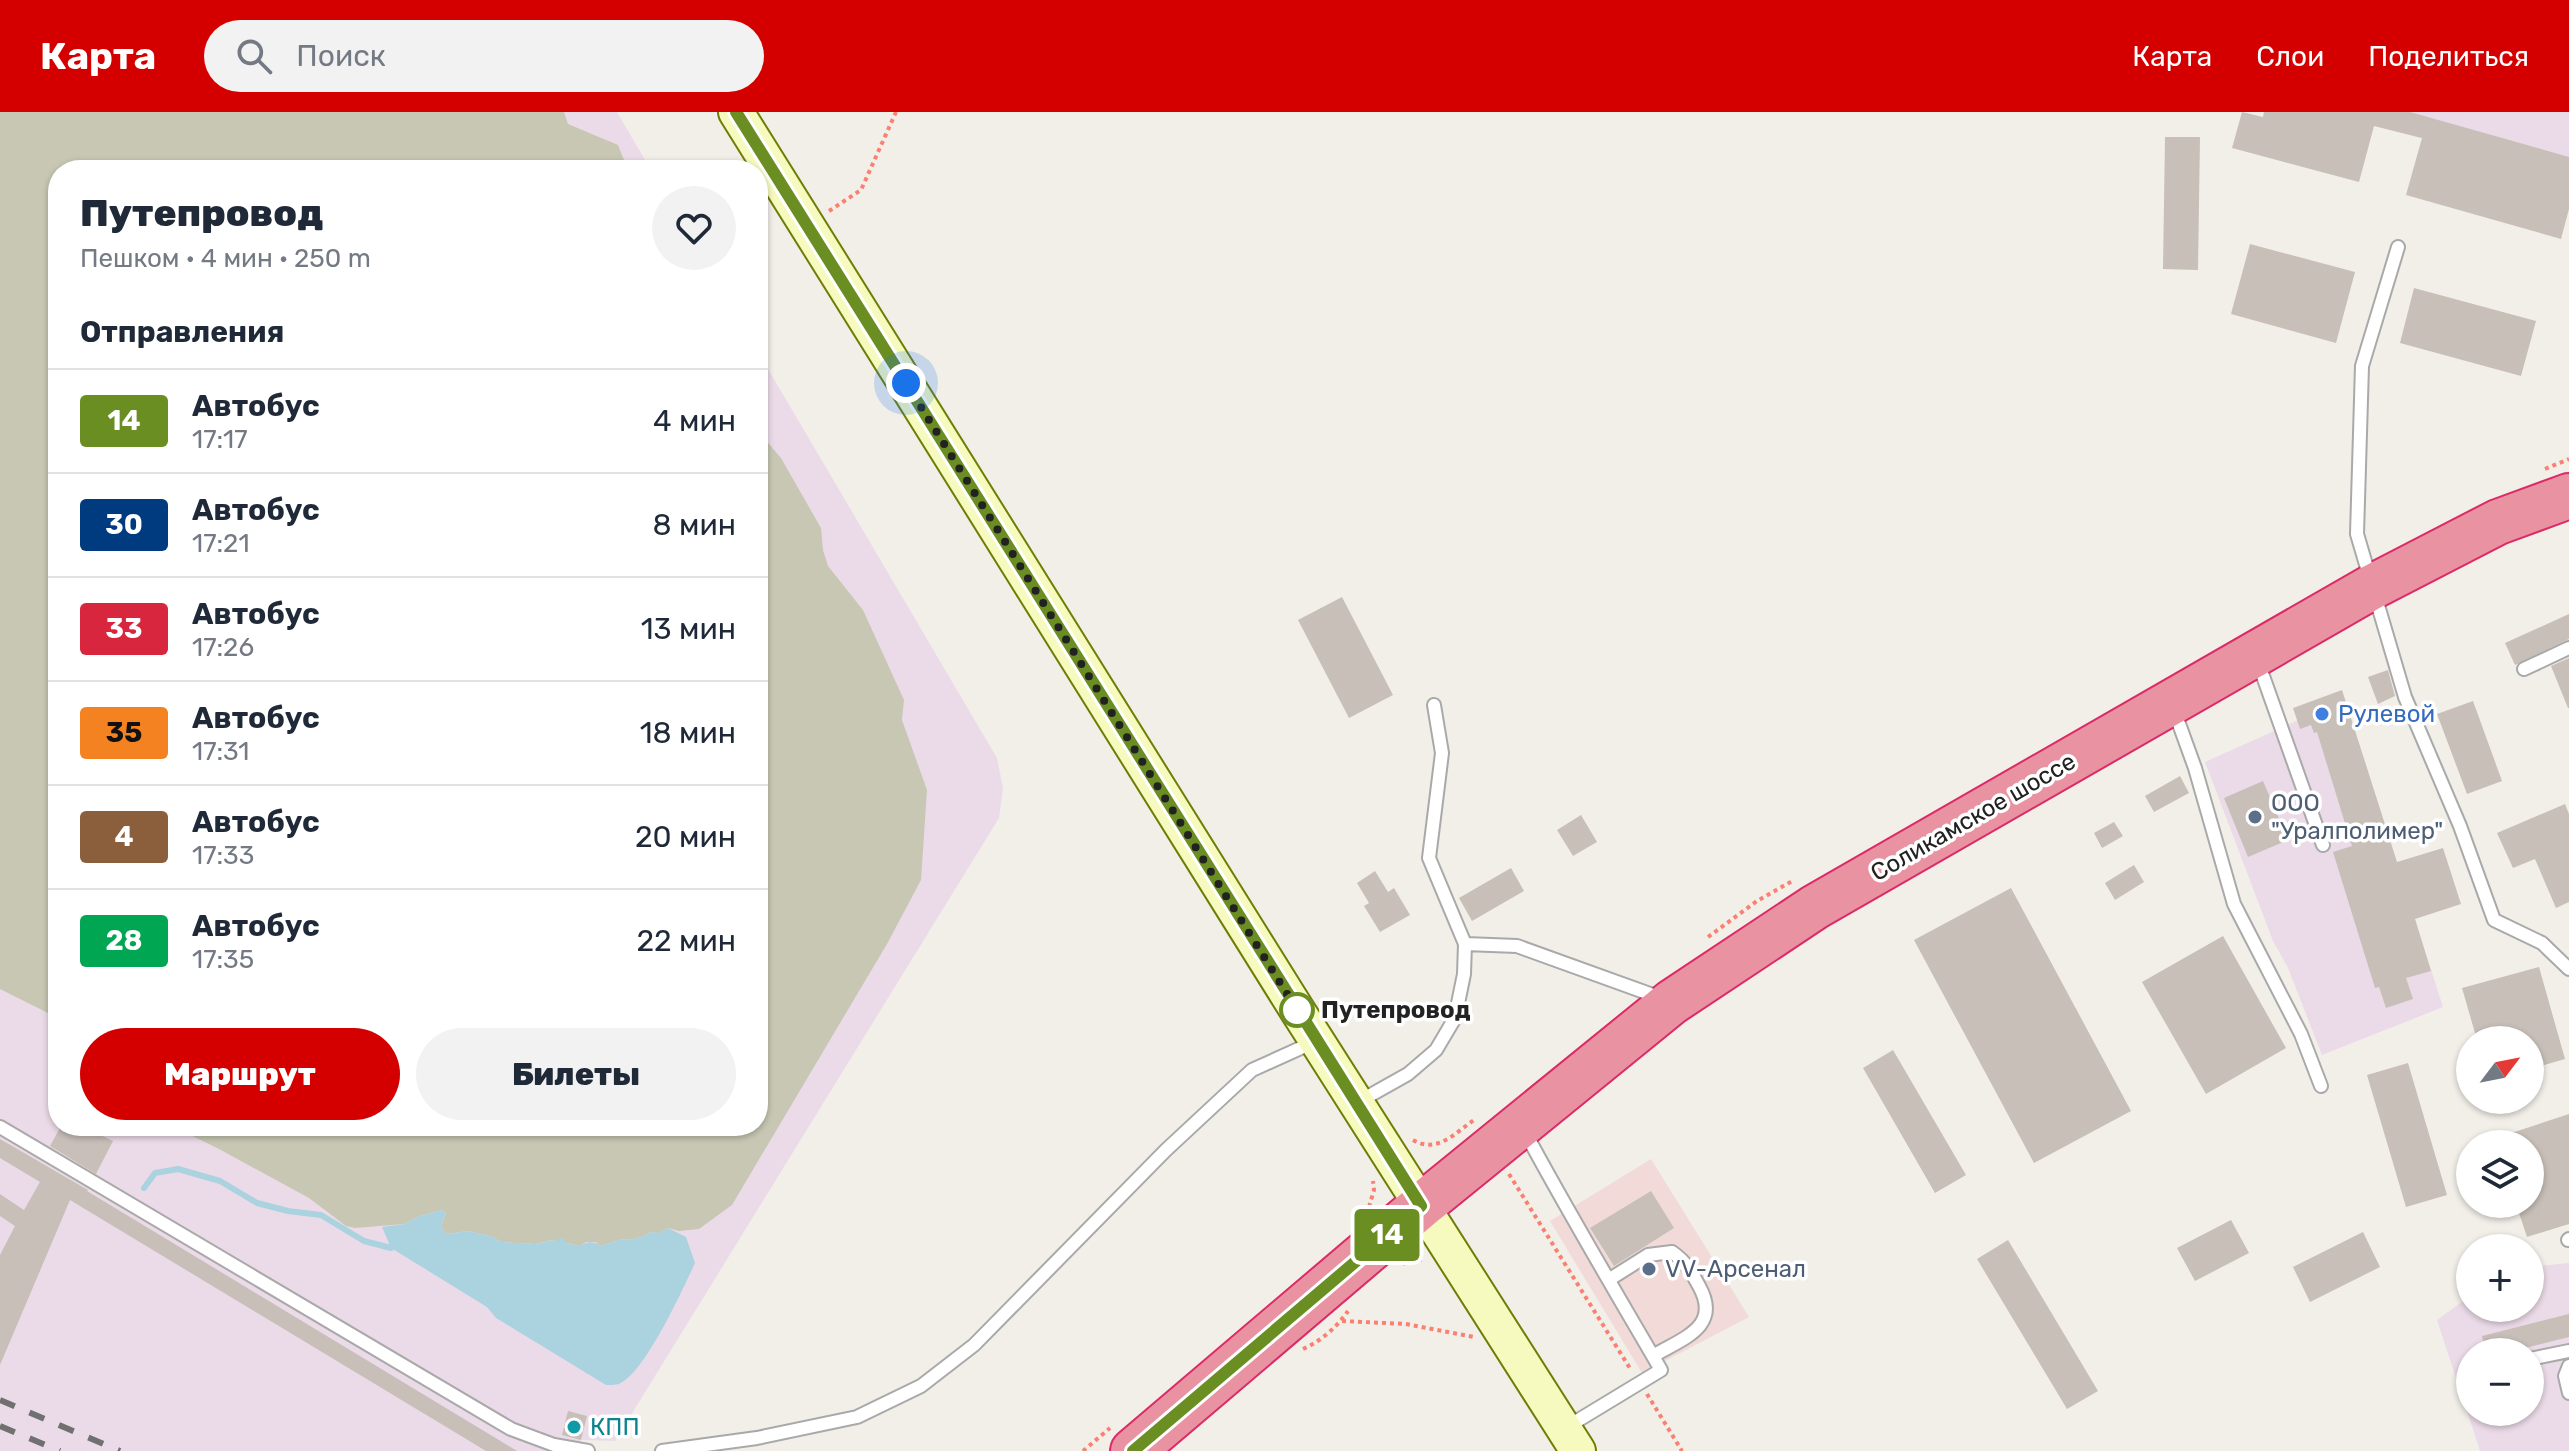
<!DOCTYPE html>
<html lang="ru">
<head>
<meta charset="utf-8">
<style>
  :root { --surface:#fff; --page:#f2f2f3; --text:#1f2937; --muted:#747a83; --line:#e0e1e3; --accent:#d40000 }
  body { margin:0; font-family:Rubik,sans-serif; background:var(--page); color:var(--text); height:100vh; display:flex; flex-direction:column; font-size:30px; white-space:nowrap }
  * { box-sizing:border-box; margin:0 }
  p { font-size:26px; color:var(--muted) }
  .icon { flex:none; width:44px; height:44px; fill:none; stroke:currentColor; stroke-width:2; stroke-linecap:round; stroke-linejoin:round }
  .map { position:relative; flex:1; overflow:hidden }
  .drawer { position:absolute; left:48px; top:48px; width:720px; height:976px; display:flex; flex-direction:column; background:var(--surface); border-radius:32px; box-shadow:0 2px 6px #0004 }
  .drawer>* { flex:none }
  .badge { padding:0 16px; border-radius:6px; font-size:28px; line-height:52px }
  .needle { width:52px; rotate:58deg }
  .controls { position:absolute; left:2456px; top:914px; display:grid; gap:16px }
  .controls a { display:grid; place-items:center; width:88px; height:88px; border-radius:50%; background:var(--surface); box-shadow:0 2px 6px #0004; font-size:40px }
  .you { position:absolute; width:40px; height:40px; margin:-20px; border:6px solid #fff; border-radius:50%; background:#1a73e8; box-shadow:0 0 0 12px #1a73e833 }
  .map>.badge { position:absolute; translate:-50% -50%; box-shadow:0 0 0 4px #fff }
  h2 { padding:0 32px; font-size:30px; line-height:72px }
  .round { display:grid; place-items:center; flex:none; width:84px; height:84px; border-radius:42px; background:var(--page) }
  .overview { display:flex; align-items:center; justify-content:space-between; height:136px; padding:0 32px }
  h1 { font-size:38px; font-weight:800; line-height:60px }
  .primary-button { display:flex; gap:16px; margin-top:auto; padding:16px 32px }
  .primary-button a { flex:1; height:92px; border-radius:48px; background:var(--accent); color:#fff; font-size:32px; font-weight:800; line-height:92px; text-align:center }
  .primary-button a+a { background:var(--page); color:var(--text) }
  ul { padding:0; list-style:none }
  li { display:flex; align-items:center; gap:24px; height:104px; padding:0 32px; border-top:2px solid var(--line) }
  li div { flex:1 }
  li b { display:block; font-size:30px }
  li em { font-style:normal }
  li .badge { min-width:88px; font-weight:700; text-align:center }
  header { display:flex; align-items:center; gap:48px; box-sizing:border-box; height:112px; padding:0 40px; background:var(--accent); color:#fff }
  header strong { font-size:38px }
  nav { display:flex; gap:44px; margin-inline-start:auto; font-size:28px }
  .search { width:560px; height:72px; background:var(--page); display:flex; align-items:center; gap:20px; box-sizing:border-box; padding:0 28px; border-radius:44px; color:var(--muted); font-size:30px }
  .map>svg:first-child { display:block }
  .commercial { fill:#f2dad9 }
  .industrial { fill:#ebdbe8; fill-rule:evenodd }
  .construction { fill:#c7c7b4 }
  .water { fill:#aad3df }
  .lines { fill:none; stroke-linecap:round; stroke-linejoin:round }
  .stream { stroke:#aad3df; stroke-width:6 }
  .building { fill:#c7bfb8 }
  .lane-casing { stroke:#a9a9a9; stroke-width:16 }
  .secondary-casing { stroke:#707d05; stroke-width:38 }
  .highway-casing { stroke:#dc2a67; stroke-width:48 }
  .path { stroke:#fa8072; stroke-width:4; stroke-dasharray:4 4; stroke-linecap:butt }
  .lane { stroke:#fff; stroke-width:12 }
  .secondary { stroke:#f7fabf; stroke-width:34 }
  .highway { stroke:#e892a2; stroke-width:44 }
  .rail { stroke:#707070; stroke-width:6; stroke-dasharray:16 16; stroke-linecap:butt }
  .line-casing { stroke:#fff; stroke-width:18 }
  .line { stroke:#6b8e23; stroke-width:12 }
  .walk { stroke:#222; stroke-width:8; stroke-dasharray:0 14.4 }
  .shop-dot { fill:#3f7fe0; stroke:#fff; stroke-width:3 }
  .service-dot { fill:#5c6f8a; stroke:#fff; stroke-width:3 }
  .stop-dot { fill:#fff; stroke:#6b8e23; stroke-width:4 }
  .culture-dot { fill:#0f9aa8; stroke:#fff; stroke-width:3 }
  .labels { text-anchor:middle; stroke-width:7; stroke-linejoin:round; paint-order:stroke }
  .shop-label { font-size:24px; fill:#366cbe; stroke:#fff; text-anchor:start }
  .service-label { font-size:24px; fill:#4e5e75; stroke:#fff; text-anchor:start }
  .street-label { font-size:24px; fill:#222; stroke:#fff }
  .stop-label { font-size:24px; font-weight:bold; fill:#222; stroke:#fff; text-anchor:start }
  .culture-label { font-size:24px; fill:#0d838f; stroke:#fff; text-anchor:start }
</style>
</head>
<body>
<header>
<strong>Карта</strong>
<div class="search"><svg class="icon" aria-label="search" viewBox="0 0 24 24"><circle cx="10" cy="10" r="6"/><path d="M15 15l6 6"/></svg>Поиск</div>
<nav><a>Карта</a><a>Слои</a><a>Поделиться</a></nav>
</header>
<div class="map">
<svg width="2569" height="1339" viewBox="0 0 2569 1339">
  <rect width="100%" height="100%" fill="#f2efe9"/>
  <path class="commercial" d="M 1651,1047 L 1749,1205 L 1642,1261 L 1550,1109 Z"/>
  <path class="industrial" d="M 0,0 L 617,0 L 651,58 L 58,58 L 58,1014 L 758,1014 L 758,240 L 997,646 L 1003,676 L 999,706 L 615,1329 L 581,1328 L 575,1339 L 0,1339 Z
    M 2324,0 L 2569,0 L 2569,66 Z
    M 2345,587 L 2443,895 L 2322,943 L 2288,856 L 2273,829 L 2205,650 Z
    M 2569,1151 L 2569,1339 L 2480,1339 L 2437,1208 L 2470,1184 L 2470,1196 L 2530,1196 L 2530,1155 ZM 2470,1240 L 2530,1240 L 2530,1300 L 2470,1300 Z"/>
  <path class="construction" d="M 0,0 L 564,0 L 568,12 L 618,33 L 628,58 L 58,58 L 58,906 L 0,877 Z
    M 758,319 L 781,346 L 821,416 L 823,438 L 828,454 L 863,498 L 904,588 L 902,608 L 927,678 L 921,768 L 887,832 L 732,1093 L 699,1117 L 679,1119 L 668,1116 L 660,1121 L 651,1120 L 642,1125 L 629,1128 L 622,1127 L 601,1134 L 595,1130 L 586,1130 L 580,1134 L 553,1128 L 535,1132 L 501,1130 L 493,1125 L 468,1119 L 446,1122 L 441,1115 L 446,1101 L 442,1098 L 417,1105 L 405,1112 L 355,1116 L 346,1114 L 309,1086 L 219,1037 L 172,1014 L 758,1014 Z"/>
  <path class="water" d="M 442,1098 L 446,1101 L 441,1115 L 446,1122 L 468,1119 L 493,1125 L 501,1130 L 535,1132 L 564,1126 L 566,1131 L 580,1134 C 588,1129 593,1129 601,1134 L 622,1127 L 629,1128 L 642,1125 L 651,1120 L 660,1121 L 668,1116 L 686,1125 L 695,1151 C 683,1177 645,1261 619,1272 C 615,1273 611,1273 606,1273 L 496,1206 L 487,1195 L 391,1136 L 382,1115 L 405,1112 L 417,1105 Z"/>
  <g class="lines">
    <path class="stream" d="M 144,1076 L 155,1061 L 178,1057 L 220,1069 L 257,1091 L 288,1099 L 321,1103 L 364,1129 L 391,1136"/>
  </g>
  <path class="building" d="M 2242,0 L 2263,5 L 2264,0 L 2410,0 L 2569,45 L 2569,97 L 2561,127 L 2406,83 L 2422,26 L 2374,14 L 2359,70 L 2232,36 Z
    M 2165,25 L 2200,25 L 2198,158 L 2163,157 Z
    M 2250,132 L 2355,160 L 2336,231 L 2231,202 Z
    M 2414,176 L 2536,209 L 2521,264 L 2400,231 Z
    M 1342,485 L 1393,583 L 1349,606 L 1298,508 Z
    M 2569,502 L 2569,527 L 2515,553 L 2505,531 Z
    M 2569,546 L 2569,596 L 2568,596 L 2551,554 Z
    M 2388,558 L 2395,584 L 2378,592 L 2368,565 Z
    M 2342,578 L 2397,750 L 2443,736 L 2461,792 L 2415,807 L 2431,859 L 2406,866 L 2413,887 L 2386,896 L 2379,875 L 2375,876 L 2333,740 L 2352,734 L 2317,620 L 2314,621 L 2311,613 L 2300,617 L 2293,596 Z
    M 2473,589 L 2502,669 L 2467,682 L 2437,602 Z
    M 2180,664 L 2189,681 L 2154,700 L 2145,684 Z
    M 2263,669 L 2288,728 L 2248,745 L 2224,686 Z
    M 2565,692 L 2569,702 L 2569,790 L 2556,796 L 2535,747 L 2513,756 L 2497,721 Z
    M 1581,703 L 1597,730 L 1573,744 L 1557,718 Z
    M 2114,710 L 2123,724 L 2102,736 L 2094,721 Z
    M 2134,753 L 2144,770 L 2115,788 L 2105,771 Z
    M 1511,756 L 1524,779 L 1472,809 L 1459,786 Z
    M 1375,759 L 1388,780 L 1394,776 L 1410,803 L 1380,820 L 1364,794 L 1369,791 L 1357,771 Z
    M 2011,776 L 2131,999 L 2034,1051 L 1914,828 Z
    M 2223,824 L 2286,936 L 2206,982 L 2142,870 Z
    M 2539,855 L 2565,947 L 2530,957 L 2530,928 L 2477,928 L 2462,876 Z
    M 1893,938 L 1966,1063 L 1935,1081 L 1863,956 Z
    M 2408,951 L 2447,1083 L 2406,1095 L 2367,963 Z
    M 2569,1002 L 2569,1112 L 2527,1125 L 2516,1092 L 2530,1092 L 2530,1032 L 2488,1032 L 2487,1029 Z
    M 61,1014 L 82,1014 L 113,1029 L 96,1062 L 50,1034 Z
    M 0,1027 L 88,1078 L 87,1079 L 517,1339 L 486,1339 L 70,1088 L 0,1253 L 0,1143 L 15,1114 L 0,1104 L 0,1082 L 24,1098 L 40,1070 L 0,1046 Z
    M 1651,1079 L 1674,1116 L 1614,1154 L 1590,1116 Z
    M 2231,1108 L 2249,1141 L 2195,1169 L 2177,1136 Z
    M 2363,1120 L 2380,1155 L 2310,1190 L 2293,1155 Z
    M 2008,1128 L 2098,1279 L 2067,1297 L 1977,1147 Z
    M 2569,1202 L 2569,1225 L 2509,1240 L 2486,1240 L 2482,1224 Z
    M 568,1299 L 587,1304 L 581,1328 L 562,1323 Z"/>
  <g class="lines">
    <defs>
      <path id="lane" d="M 2398,135 L 2362,254 L 2357,422 L 2405,585 L 2460,714 L 2494,808 L 2542,831 L 2569,857
        M 2258,550 L 2323,733
        M 2524,557 L 2569,536
        M 2174,598 L 2195,656 L 2234,792 L 2301,922 L 2321,974
        M 1465,832 L 1517,834 L 1661,886
        M 1360,989 L 1408,962 L 1436,938 L 1455,906 L 1464,862 L 1465,832 L 1429,746 L 1442,641 L 1434,593
        M 0,1015 L 511,1317 L 554,1333 L 588,1339
        M 1525,1020 C 1568,1100 1615,1179 1661,1258 L 1567,1315
        M 2568,1128 L 2569,1127
        M 1610,1167 L 1648,1143 L 1672,1140 C 1686,1150 1691,1159 1699,1174 C 1722,1215 1683,1226 1653,1244
        M 2530,1247 L 2569,1239
        M 2569,1254 L 2565,1264 L 2569,1281
        M 662,1339 L 757,1326 L 857,1305 L 921,1274 L 974,1233 L 1166,1038 L 1252,958 L 1314,930"/>
      <path id="secondary" d="M 736,0 L 1299,901 L 1578,1339"/>
      <path id="highway" d="M 1133,1339 L 1421,1094 L 1672,890 L 1815,795 L 2372,475 L 2498,410 L 2569,384"/>
    </defs>
    <use href="#lane" class="lane-casing"/>
    <use href="#secondary" class="secondary-casing"/>
    <use href="#highway" class="highway-casing"/>
    <path class="path" d="M 829,99 L 861,78 L 896,0
      M 2545,357 L 2569,347
      M 1708,825 L 1757,789 L 1794,768
      M 1413,1028 C 1437,1042 1455,1021 1474,1008
      M 1509,1062 L 1631,1258
      M 1369,1095 L 1374,1078 L 1373,1069
      M 1403,1152 L 1414,1147 L 1425,1148
      M 1342,1209 L 1406,1212 L 1474,1225
      M 1303,1237 C 1321,1229 1337,1215 1348,1199
      M 1647,1282 L 1682,1339
      M 1083,1339 L 1110,1316"/>
    <use href="#lane" class="lane"/>
    <use href="#secondary" class="secondary"/>
    <use href="#highway" class="highway"/>
    <path class="rail" d="M 0,1288 L 120,1339
      M 0,1314 L 60,1339"/>
  </g>
  <g class="lines">
    <defs>
      <path id="line" d="M 736,0 L 1421,1094 L 1133,1339"/>
    </defs>
    <use href="#line" class="line-casing"/>
    <use href="#line" class="line"/>
    <path class="walk" d="M 906,271 L 1299,901 L 1297,898"/>
  </g>
  <circle class="shop-dot" cx="2322" cy="602" r="8"/>
  <g class="service-dot">
    <circle cx="2255" cy="705" r="8"/>
    <circle cx="1649" cy="1157" r="8"/>
  </g>
  <circle class="stop-dot" cx="1297" cy="898" r="16"/>
  <circle class="culture-dot" cx="574" cy="1315" r="8"/>
  <g class="labels">
    <g class="shop-label">
      <text x="2338" y="610">Рулевой</text>
    </g>
    <g class="service-label">
      <text x="2271" y="699">OOO<tspan x="2271" dy="28">"Уралполимер"</tspan></text>
      <text x="1665" y="1165">VV-Арсенал</text>
    </g>
    <g class="street-label">
      <text transform="translate(1973 705) rotate(-30)" y="8">Соликамское шоссе</text>
    </g>
    <g class="stop-label">
      <text x="1321" y="906">Путепровод</text>
    </g>
    <g class="culture-label">
      <text x="590" y="1323">КПП</text>
    </g>
  </g>
</svg>
<div class="controls">
<a><svg class="needle" viewBox="-14 -14 28 28"><path d="M0-13l5 13h-10z" fill="#e53935"/><path d="M0 13l5-13h-10z" fill="#747a83"/></svg></a>
<a><svg class="icon" aria-label="layers" viewBox="0 0 24 24"><path d="M12 4l9 5-9 5-9-5zM3 14l9 5 9-5"/></svg></a>
<a>+</a>
<a>−</a>
</div>
<div class="you" style="left:906px;top:271px"></div>
<b class="badge" style="left:1387px;top:1123px;background:#6b8e23;color:#fff">14</b>
<section class="drawer">
<div class="overview"><div><h1>Путепровод</h1><p>Пешком · 4 мин · 250 m</p></div><a class="round"><svg class="icon" aria-label="heart" viewBox="0 0 24 24"><path d="M12 20l-8-8c-3-5 5-10 8-4 3-6 11-1 8 4z"/></svg></a></div>
<h2>Отправления</h2>
<ul>
<li><span class="badge" style="background:#6b8e23;color:#fff">14</span><div><b>Автобус</b><p>17:17</p></div><em>4 мин</em></li>
<li><span class="badge" style="background:#003b80;color:#fff">30</span><div><b>Автобус</b><p>17:21</p></div><em>8 мин</em></li>
<li><span class="badge" style="background:#d7263d;color:#fff">33</span><div><b>Автобус</b><p>17:26</p></div><em>13 мин</em></li>
<li><span class="badge" style="background:#f58220;color:#111">35</span><div><b>Автобус</b><p>17:31</p></div><em>18 мин</em></li>
<li><span class="badge" style="background:#8b5e3c;color:#fff">4</span><div><b>Автобус</b><p>17:33</p></div><em>20 мин</em></li>
<li><span class="badge" style="background:#00a651;color:#fff">28</span><div><b>Автобус</b><p>17:35</p></div><em>22 мин</em></li>
</ul>
<div class="primary-button"><a>Маршрут</a><a>Билеты</a></div>
</section>
</div>
</body>
</html>
